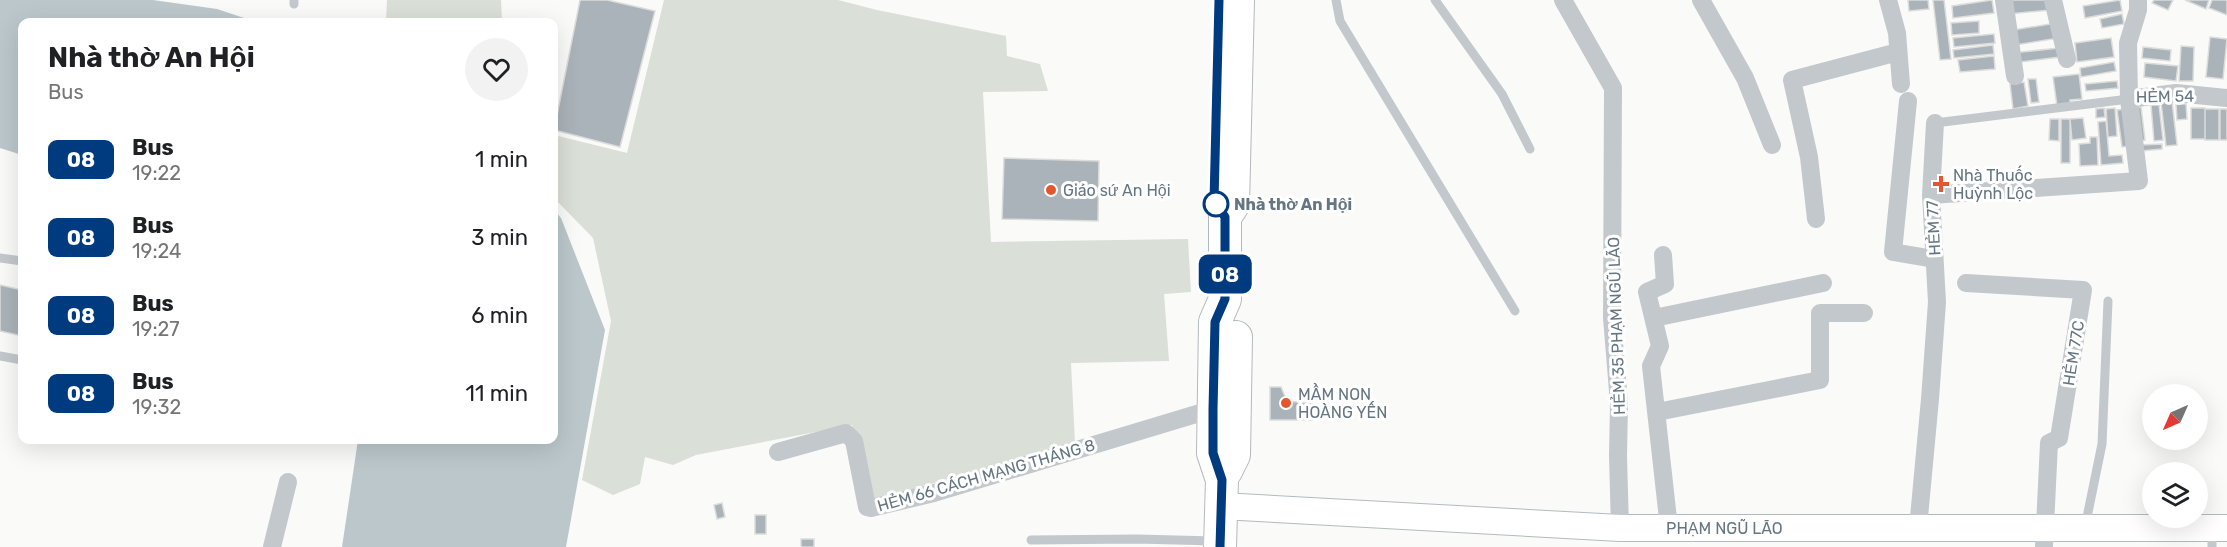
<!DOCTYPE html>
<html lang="en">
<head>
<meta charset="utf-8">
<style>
  :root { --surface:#fff; --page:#f2f2f2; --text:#202124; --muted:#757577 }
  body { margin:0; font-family:Rubik,sans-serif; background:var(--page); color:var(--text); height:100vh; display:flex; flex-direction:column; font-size:22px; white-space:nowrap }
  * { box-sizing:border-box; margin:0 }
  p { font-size:20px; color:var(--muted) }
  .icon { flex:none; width:33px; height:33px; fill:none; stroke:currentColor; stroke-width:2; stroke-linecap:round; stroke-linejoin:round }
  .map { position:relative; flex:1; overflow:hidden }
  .panel { position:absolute; left:18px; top:18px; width:540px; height:426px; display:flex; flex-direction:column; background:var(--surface); border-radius:12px; box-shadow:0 6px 24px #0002 }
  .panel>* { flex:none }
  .badge { padding:0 12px; border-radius:9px; font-size:21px; line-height:39px }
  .needle { width:39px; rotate:225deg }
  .controls { position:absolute; left:2142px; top:384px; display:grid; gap:12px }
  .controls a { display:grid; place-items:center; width:66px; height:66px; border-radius:50%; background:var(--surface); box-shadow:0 6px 24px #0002; font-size:30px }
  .map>.badge { position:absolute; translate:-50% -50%; box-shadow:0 0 0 3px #fff }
  .round { display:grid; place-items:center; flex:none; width:63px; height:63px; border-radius:32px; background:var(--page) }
  .headline { display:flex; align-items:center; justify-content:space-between; height:102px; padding:0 30px }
  h1 { font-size:28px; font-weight:700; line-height:45px }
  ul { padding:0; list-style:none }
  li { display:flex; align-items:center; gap:18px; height:78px; padding:0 30px }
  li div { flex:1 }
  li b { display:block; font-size:22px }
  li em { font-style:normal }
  li .badge { min-width:66px; font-weight:700; text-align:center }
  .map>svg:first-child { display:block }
  .green { fill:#dadfd7 }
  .water { fill:#bbc7cb }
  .building { fill:#aab3b9; stroke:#dcdcda; stroke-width:1.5 }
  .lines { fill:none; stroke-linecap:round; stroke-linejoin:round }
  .secondary-casing { stroke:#b3babf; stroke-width:28 }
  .highway-casing { stroke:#b4b9bd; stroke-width:34 }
  .lane { stroke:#c3c8cc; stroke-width:9 }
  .street { stroke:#c3c8cc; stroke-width:18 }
  .secondary { stroke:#fff; stroke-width:26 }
  .highway { stroke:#fff; stroke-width:32 }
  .line-casing { stroke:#fff; stroke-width:14 }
  .line { stroke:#003b80; stroke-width:9 }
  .poi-dot { fill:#e4572e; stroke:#fff; stroke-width:2 }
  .stop-dot { fill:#fff; stroke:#003b80; stroke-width:3 }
  .labels { text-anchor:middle; stroke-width:6; stroke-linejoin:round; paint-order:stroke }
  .street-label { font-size:16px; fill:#657683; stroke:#fff }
  .poi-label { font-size:16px; fill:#657683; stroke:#fff; text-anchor:start }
  .stop-label { font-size:16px; font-weight:bold; fill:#657683; stroke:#fff; text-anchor:start }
</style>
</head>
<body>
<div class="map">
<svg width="2227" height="547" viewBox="0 0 2227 547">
  <rect width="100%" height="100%" fill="#fafaf8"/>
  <path class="green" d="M 387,0 L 501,0 L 502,22 L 386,22 Z
    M 664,0 L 838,0 L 877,10 L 1006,36 L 1007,56 L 1040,64 L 1048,91 L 983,92 L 991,242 L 1188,239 L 1191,292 L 1164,294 L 1169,361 L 1071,363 L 1075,443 L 874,500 L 852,425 L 696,455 L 673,465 L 645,457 L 640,484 L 613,495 L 582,480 L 611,321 L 593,238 L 554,198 L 554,135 L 627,153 Z"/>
  <path class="water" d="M 0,0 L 153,0 L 217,9 L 256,22 L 22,22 L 22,155 L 0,148 Z
    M 554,210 L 561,218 L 605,330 L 566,547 L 342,547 L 358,440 L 554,440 Z"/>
  <path class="building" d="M 580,0 L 607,0 L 655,11 L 620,147 L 554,130 Z
    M 1908,0 L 1928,0 L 1929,9 L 1909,11 Z
    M 1933,0 L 1944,0 L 1951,59 L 1940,60 Z
    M 1992,0 L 1994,13 L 1953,18 L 1952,6 Z
    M 2007,0 L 2049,0 L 2050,10 L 2008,14 Z
    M 2120,0 L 2122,11 L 2085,18 L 2083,6 Z
    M 2154,0 L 2173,0 L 2168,10 L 2152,3 Z
    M 2185,0 L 2209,0 L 2206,9 Z
    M 2212,0 L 2227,0 L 2227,15 L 2209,8 Z
    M 2122,14 L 2124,24 L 2102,28 L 2100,19 Z
    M 1979,21 L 1979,33 L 1952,35 L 1951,23 Z
    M 2056,23 L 2059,38 L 2009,46 L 2007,31 Z
    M 1994,34 L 1995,43 L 1954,47 L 1953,38 Z
    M 2210,37 L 2227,39 L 2223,79 L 2206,77 Z
    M 2111,38 L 2114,57 L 2077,62 L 2075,43 Z
    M 1993,45 L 1994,54 L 1954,58 L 1953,50 Z
    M 2181,46 L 2194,47 L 2193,81 L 2179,81 Z
    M 2143,47 L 2171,50 L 2170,61 L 2142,58 Z
    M 2059,48 L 2060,57 L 2013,63 L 2012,53 Z
    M 1994,56 L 1995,69 L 1960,72 L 1958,60 Z
    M 2114,62 L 2116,71 L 2081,77 L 2080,68 Z
    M 2145,63 L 2178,66 L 2176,81 L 2144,77 Z
    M 2079,74 L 2082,99 L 2070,100 L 2070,104 L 2057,106 L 2053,77 Z
    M 2028,79 L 2036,79 L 2039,102 L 2031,103 Z
    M 2117,81 L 2118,88 L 2086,91 L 2085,84 Z
    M 2024,82 L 2028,106 L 2013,109 L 2010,84 Z
    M 2172,101 L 2177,145 L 2166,146 L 2161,102 Z
    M 2176,104 L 2186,104 L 2187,119 L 2177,120 Z
    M 2151,105 L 2159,105 L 2163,140 L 2154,141 Z
    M 2141,107 L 2145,140 L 2135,141 L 2131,108 Z
    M 2104,108 L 2105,117 L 2096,118 L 2096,109 Z
    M 2115,108 L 2117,136 L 2108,137 L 2106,109 Z
    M 2191,108 L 2205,108 L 2205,139 L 2191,139 Z
    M 2125,109 L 2129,146 L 2122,147 L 2117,110 Z
    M 2205,109 L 2219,109 L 2219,140 L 2205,140 Z
    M 2220,109 L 2227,109 L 2227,140 L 2220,140 Z
    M 2083,118 L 2086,138 L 2072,140 L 2070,119 Z
    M 2050,119 L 2059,119 L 2059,141 L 2049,140 Z
    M 2061,119 L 2070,119 L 2070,163 L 2061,163 Z
    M 2106,121 L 2109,156 L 2122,155 L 2123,163 L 2101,165 L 2098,122 Z
    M 2090,137 L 2097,137 L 2098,165 L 2080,166 L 2079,144 L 2090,143 Z
    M 2162,144 L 2162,149 L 2140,151 L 2140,145 Z
    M 1004,158 L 1099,161 L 1098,221 L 1002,219 Z
    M 0,285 L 22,290 L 22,336 L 0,331 Z
    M 1270,387 L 1281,387 L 1287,401 L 1316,404 L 1315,420 L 1270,420 Z
    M 722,503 L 725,517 L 717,519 L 714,505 Z
    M 755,515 L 766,515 L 766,534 L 755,534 Z
    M 801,539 L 814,539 L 814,547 L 801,547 Z"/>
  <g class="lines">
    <defs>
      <g id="secondary">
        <path id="s1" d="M 1221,506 L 1620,528 L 2227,528"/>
      </g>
      <path id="highway" d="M 1226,471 L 1234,455 L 1236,337
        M 1220,547 L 1222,480 L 1213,453 L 1215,322 L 1225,299 L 1225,217 L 1233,205 L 1238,0"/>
    </defs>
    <use href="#secondary" class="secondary-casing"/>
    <use href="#highway" class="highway-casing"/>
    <path class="lane" d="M 1336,0 L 1340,21 L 1515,311
      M 1435,0 L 1502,94 L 1530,149
      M 294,4 L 294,0
      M 1935,123 L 2129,99
      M 0,258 L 22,261
      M 0,356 L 22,360
      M 2085,527 L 2102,444 L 2108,301
      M 1031,540 L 1137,539 L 1215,541
      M 2212,547 L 2212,530"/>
    <path class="street" d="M 1563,0 L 1613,88 L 1612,318 L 1619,403 L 1618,456 L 1620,528
      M 1701,0 L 1745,78 L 1772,145
      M 1888,0 L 1897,33 L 1901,84
      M 2004,0 L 2015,76
      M 2053,0 L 2067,59
      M 2138,0 L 2138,10 L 2128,43 L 2129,99 L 2176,93 L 2227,98
      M 1908,101 L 1893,252 L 1934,259
      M 1931,195 L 2139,181 L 2129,99
      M 1816,219 L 1809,157 L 1792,80 L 1898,52
      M 1663,255 L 1665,284 L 1647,292 L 1660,346 L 1651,366 L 1669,528
      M 1966,283 L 2083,290 L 2059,438 L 2049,443 L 2044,547
      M 1654,318 L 1823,283
      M 1657,412 L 1820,380 L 1820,313 L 1864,313
      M 778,452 L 846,433 L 854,441 L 867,507 L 871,508 L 934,493 L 1213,409
      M 1918,528 L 1930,399 L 1937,302 L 1931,195 L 1935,123
      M 272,547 L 288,482"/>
    <use href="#secondary" class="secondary"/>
    <use href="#highway" class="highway"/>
  </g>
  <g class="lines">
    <defs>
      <path id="line" d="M 1219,0 L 1214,201 L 1225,217 L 1225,299 L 1215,322 L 1213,409 L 1213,453 L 1222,480 L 1220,547"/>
    </defs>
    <use href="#line" class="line-casing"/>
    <use href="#line" class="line"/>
  </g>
  <g class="poi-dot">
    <path d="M1938 175h6v6h6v6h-6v6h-6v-6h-6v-6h6z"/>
    <circle cx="1051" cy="190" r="6"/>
    <circle cx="1286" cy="403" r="6"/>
  </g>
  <circle class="stop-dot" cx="1216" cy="204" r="12"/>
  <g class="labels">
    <g class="street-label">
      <text transform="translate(2165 96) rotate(-1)" y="6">HẺM 54</text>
      <text transform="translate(1933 228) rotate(-93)" y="6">HẺM 77</text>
      <text transform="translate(1616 326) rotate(-92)" y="6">HẺM 35 PHẠM NGŨ LÃO</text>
      <text transform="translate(2073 353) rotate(-81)" y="6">HẺM 77C</text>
      <text transform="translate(986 475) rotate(-16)" y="6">HẺM 66 CÁCH MẠNG THÁNG 8</text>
      <text dy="6" stroke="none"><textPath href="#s1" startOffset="504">PHẠM NGŨ LÃO</textPath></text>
    </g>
    <g class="poi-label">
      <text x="1953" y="181">Nhà Thuốc<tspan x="1953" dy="18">Huỳnh Lộc</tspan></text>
      <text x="1063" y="196">Giáo sứ An Hội</text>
      <text x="1298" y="400">MẦM NON<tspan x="1298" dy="18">HOÀNG YẾN</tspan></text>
    </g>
    <g class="stop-label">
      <text x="1234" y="210">Nhà thờ An Hội</text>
    </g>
  </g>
</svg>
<div class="controls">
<a><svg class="needle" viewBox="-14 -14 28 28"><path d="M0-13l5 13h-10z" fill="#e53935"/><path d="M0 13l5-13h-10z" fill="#757577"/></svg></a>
<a><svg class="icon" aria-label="layers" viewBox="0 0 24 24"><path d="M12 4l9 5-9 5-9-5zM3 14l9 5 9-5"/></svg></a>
</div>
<b class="badge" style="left:1225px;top:274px;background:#003b80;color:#fff">08</b>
<section class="panel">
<div class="headline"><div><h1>Nhà thờ An Hội</h1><p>Bus</p></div><a class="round"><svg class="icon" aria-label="heart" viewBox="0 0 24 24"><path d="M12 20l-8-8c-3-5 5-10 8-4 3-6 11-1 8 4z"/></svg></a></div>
<ul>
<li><span class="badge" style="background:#003b80;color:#fff">08</span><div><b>Bus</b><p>19:22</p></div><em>1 min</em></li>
<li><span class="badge" style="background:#003b80;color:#fff">08</span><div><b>Bus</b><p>19:24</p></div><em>3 min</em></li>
<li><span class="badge" style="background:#003b80;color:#fff">08</span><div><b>Bus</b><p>19:27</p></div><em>6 min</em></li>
<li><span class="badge" style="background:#003b80;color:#fff">08</span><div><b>Bus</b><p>19:32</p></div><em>11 min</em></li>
</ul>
</section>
</div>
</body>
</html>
